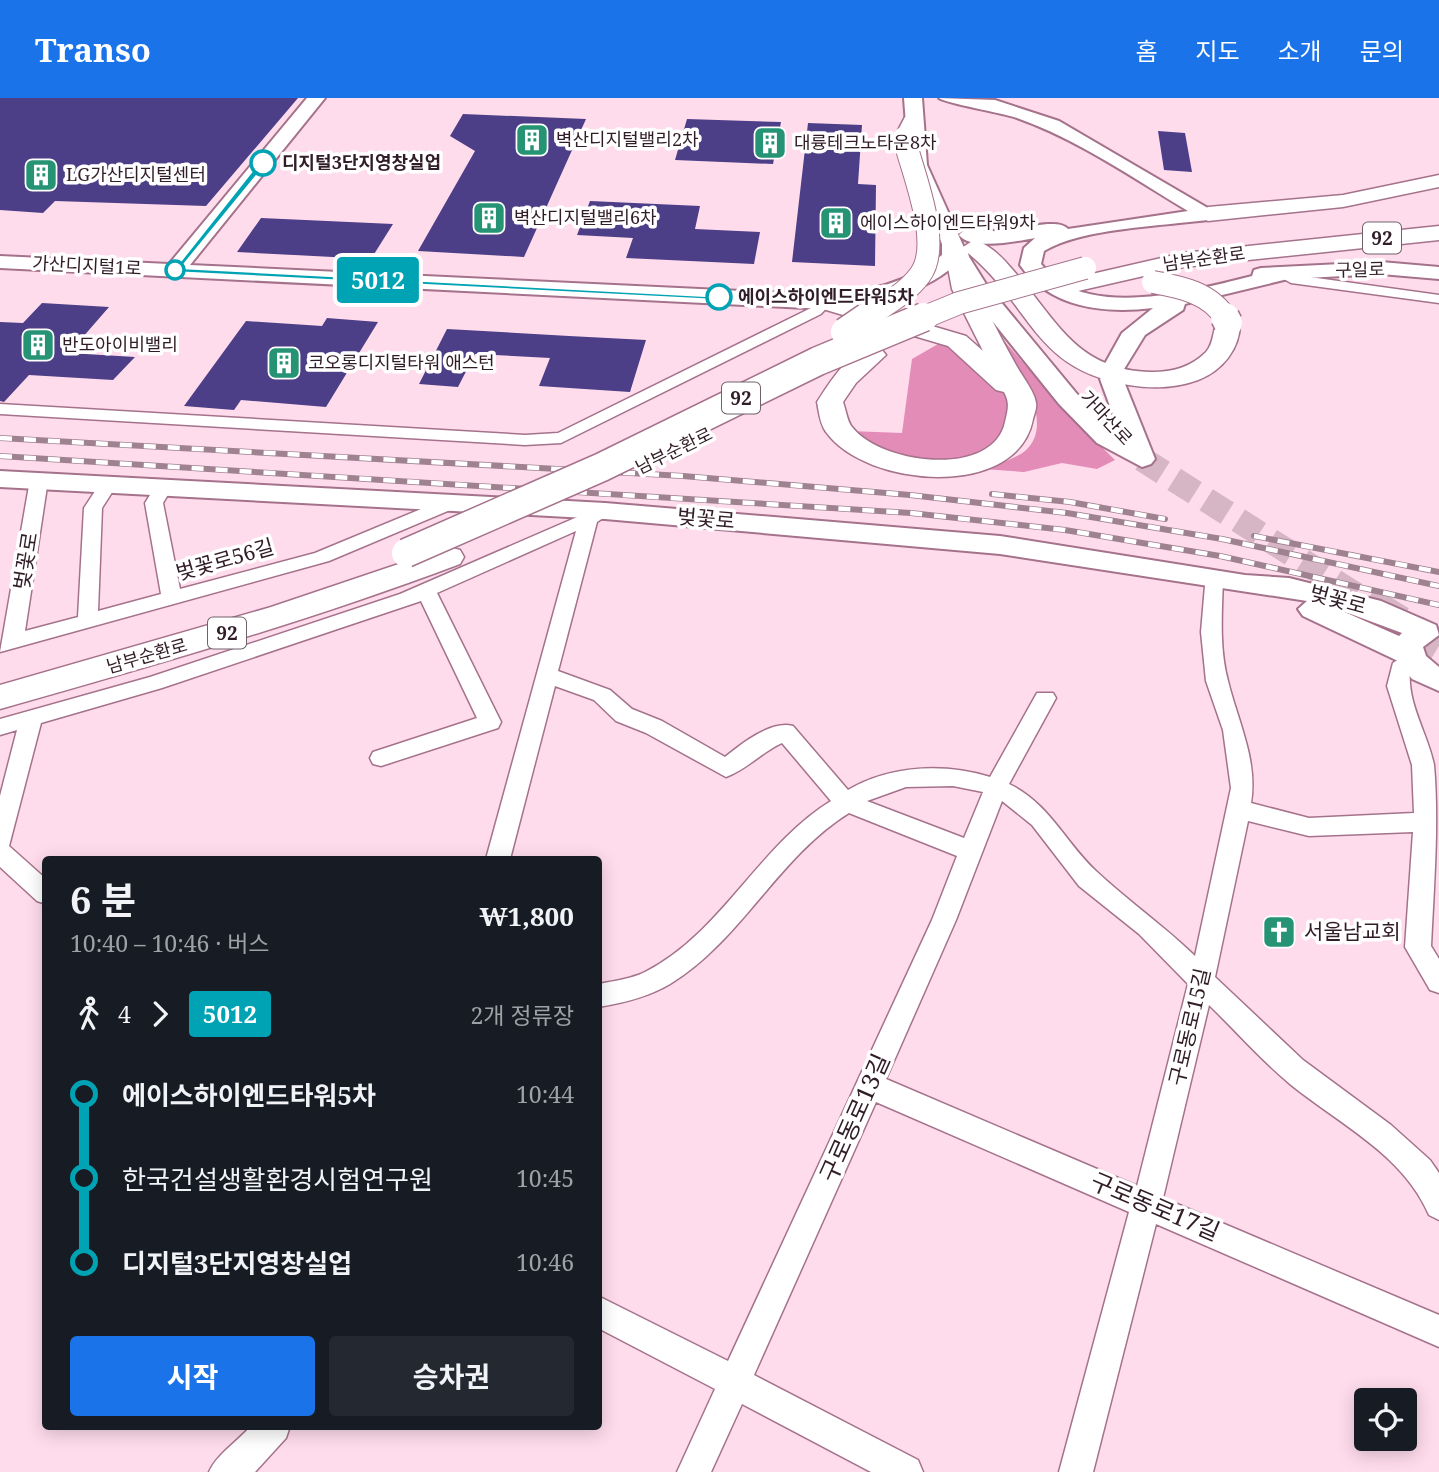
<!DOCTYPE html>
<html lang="ko">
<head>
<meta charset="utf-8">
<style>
  :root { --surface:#171b24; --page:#242831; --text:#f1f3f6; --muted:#9ea1a6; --accent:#1a73e8 }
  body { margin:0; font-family:"Noto Serif","Noto Sans KR",serif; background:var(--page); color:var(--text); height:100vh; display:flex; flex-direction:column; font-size:26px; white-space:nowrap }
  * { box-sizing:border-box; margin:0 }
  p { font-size:23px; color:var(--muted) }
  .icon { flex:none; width:38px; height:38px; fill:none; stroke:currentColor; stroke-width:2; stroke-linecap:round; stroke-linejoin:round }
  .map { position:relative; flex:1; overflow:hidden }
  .panel { position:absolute; left:42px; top:758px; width:560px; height:574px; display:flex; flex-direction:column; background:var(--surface); border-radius:7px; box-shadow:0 4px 18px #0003 }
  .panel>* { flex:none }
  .badge { padding:0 14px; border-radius:5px; font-size:24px; line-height:46px }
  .buttons { position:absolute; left:1354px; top:1290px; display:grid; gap:14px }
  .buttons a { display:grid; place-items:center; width:63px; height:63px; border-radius:7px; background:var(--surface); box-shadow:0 4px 18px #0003; font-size:35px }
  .map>.badge { position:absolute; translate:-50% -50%; box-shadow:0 0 0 4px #fff }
  .legs { display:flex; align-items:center; gap:10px; height:77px; padding:0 28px; font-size:23px }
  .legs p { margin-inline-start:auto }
  .overview { display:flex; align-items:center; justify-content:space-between; height:119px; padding:0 28px }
  h1 { font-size:38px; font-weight:700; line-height:52px }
  .cta { display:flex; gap:14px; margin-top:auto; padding:14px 28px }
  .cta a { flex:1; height:80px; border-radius:7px; background:var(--accent); color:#fff; font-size:28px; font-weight:700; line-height:80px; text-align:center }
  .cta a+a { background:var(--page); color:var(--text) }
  ul { padding:0 28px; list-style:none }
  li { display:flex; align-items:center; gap:24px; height:84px; font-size:26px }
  li i { display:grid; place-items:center; width:10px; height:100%; margin:0 9px; background:currentColor }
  li i::after { content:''; width:18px; height:18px; margin:-9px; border:5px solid; border-radius:50%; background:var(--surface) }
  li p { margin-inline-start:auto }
  li:first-child i { background:linear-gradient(#0000 50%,currentColor 0) }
  li:last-child i { background:linear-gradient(currentColor 50%,#0000 0) }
  header { display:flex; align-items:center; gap:42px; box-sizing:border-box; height:98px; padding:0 35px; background:var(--accent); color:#fff }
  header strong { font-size:33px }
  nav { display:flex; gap:38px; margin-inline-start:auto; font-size:24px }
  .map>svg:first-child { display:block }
  .forest { fill:#e28cb7 }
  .building { fill:#4c3e87 }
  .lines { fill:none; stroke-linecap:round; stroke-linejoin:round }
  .secondary-tunnel-far1 { stroke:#d6b6c5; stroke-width:25; stroke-dasharray:25 13; stroke-linecap:butt }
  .secondary-tunnel { stroke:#d6b6c5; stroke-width:33; stroke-dasharray:33 17; stroke-linecap:butt }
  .street-casing { stroke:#a5728b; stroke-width:3 }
  .secondary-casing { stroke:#a5728b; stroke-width:4 }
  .primary-casing { stroke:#a5728b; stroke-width:3 }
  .street { fill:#fff; fill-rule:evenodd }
  .secondary { fill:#fff; fill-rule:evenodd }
  .primary { fill:#fff; fill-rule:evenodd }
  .rail-casing { stroke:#9e8290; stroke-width:6 }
  .rail { stroke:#fff; stroke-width:4.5; stroke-dasharray:12; stroke-linecap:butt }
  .primary-bridge-far1-casing { stroke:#a5728b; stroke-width:24; stroke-linecap:butt }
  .primary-bridge-casing { stroke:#a5728b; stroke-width:31; stroke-linecap:butt }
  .primary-bridge-far1 { stroke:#fff; stroke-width:22 }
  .primary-bridge { stroke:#fff; stroke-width:28 }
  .line-1 { fill:#00a3b4; stroke:#fff; stroke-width:2 }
  .stop-1-dot { fill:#fff; stroke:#00a3b4; stroke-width:3.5 }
  .labels { text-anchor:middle; stroke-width:7; stroke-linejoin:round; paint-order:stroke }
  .far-poi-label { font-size:18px; fill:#311d27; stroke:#fff; text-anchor:start }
  .far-stop-label { font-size:18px; font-weight:bold; fill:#311d27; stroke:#fff; text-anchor:start }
  .far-street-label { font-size:18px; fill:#311d27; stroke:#fff }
  .shield { fill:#fff; stroke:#6f6168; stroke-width:2 }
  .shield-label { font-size:19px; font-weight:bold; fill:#311d27 }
  .street-label { font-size:21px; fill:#311d27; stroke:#fff }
  .poi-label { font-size:21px; fill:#311d27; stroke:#fff; text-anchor:start }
  .near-street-label { font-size:24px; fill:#311d27; stroke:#fff }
</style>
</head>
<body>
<header>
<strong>Transo</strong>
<nav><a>홈</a><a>지도</a><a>소개</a><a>문의</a></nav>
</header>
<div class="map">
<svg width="1439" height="1374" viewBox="0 0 1439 1374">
  <rect width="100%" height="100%" fill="#ffdcec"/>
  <path class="forest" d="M 999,237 L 1069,317 L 1115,362 L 1097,371 L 1062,365 L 1024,374 L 984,371 C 996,366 1015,361 1025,353 C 1058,324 1014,265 999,237 Z
    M 945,242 C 970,263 998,282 1014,311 L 1007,335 L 978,358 L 949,364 L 883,355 L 850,333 L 902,335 L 912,261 Z"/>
  <path class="building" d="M 0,0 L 298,0 L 206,108 L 55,103 L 43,115 L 0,112 Z
    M 463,16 L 586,21 L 524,159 L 418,153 L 475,53 L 450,38 Z
    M 687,21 L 781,24 L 773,66 L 675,62 Z
    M 808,25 L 862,27 L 858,86 L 876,87 L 875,168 L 792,164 Z
    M 1158,33 L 1185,35 L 1192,74 L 1164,72 Z
    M 590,103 L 700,108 L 695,131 L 760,134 L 754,166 L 626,160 L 633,140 L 577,137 Z
    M 261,120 L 393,126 L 371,161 L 237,154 Z
    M 42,205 L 109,209 L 69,255 L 135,259 L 113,282 L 29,277 L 4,304 L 0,303 L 0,224 L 23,225 Z
    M 327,220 L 378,224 L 326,309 L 241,302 L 234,312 L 184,308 L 246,223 L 322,228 Z
    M 447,231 L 569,238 L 646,242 L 630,294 L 539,288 L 550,260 L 475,256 L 458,289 L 419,286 Z"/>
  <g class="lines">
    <path class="secondary-tunnel-far1" d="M 1142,361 L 1375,509"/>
    <path class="secondary-tunnel" d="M 1372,507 L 1439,548"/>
    <defs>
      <path id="street" d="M 1282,172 L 1295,177 L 1439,197 L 1439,205 L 1291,185 L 1275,176 Z
        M 825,200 L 832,204 L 821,216 L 561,345 L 525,347 L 0,316 L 0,306 L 525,337 L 558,335 L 811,210 Z
        M 39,377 L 48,382 L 25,533 L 78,519 L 84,410 L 103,381 L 109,380 L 118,385 L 102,410 L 98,513 L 161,496 L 145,405 L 158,384 L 164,383 L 173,388 L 163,405 L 180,491 L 315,455 L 450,399 L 462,399 L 465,403 L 462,407 L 329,463 L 0,554 L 30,382 Z
        M 605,407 L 614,413 L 597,424 L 558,573 L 610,592 L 632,611 L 662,623 L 725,659 C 741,646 771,622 793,628 L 848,692 C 890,667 945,665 990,679 L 1037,595 L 1053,595 L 1056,600 L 1009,686 C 1049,705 1065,744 1096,773 C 1128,803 1163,827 1195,858 L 1231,690 L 1223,632 L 1206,583 L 1201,534 L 1206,476 L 1220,476 L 1223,480 C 1222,514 1219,550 1228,583 C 1238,624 1258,662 1251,705 L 1309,720 L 1414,715 L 1412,667 L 1387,588 L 1393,565 L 1405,557 L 1419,557 L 1422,562 L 1410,573 C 1407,606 1428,636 1434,667 C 1439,723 1434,787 1431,848 L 1439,861 L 1439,895 L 1430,892 L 1405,849 L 1413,734 L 1309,738 L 1248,723 L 1215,879 L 1303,962 L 1391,1027 L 1430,1062 L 1439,1075 L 1439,1122 L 1429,1117 C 1403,1056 1339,1026 1290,986 C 1261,962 1236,933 1209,907 L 1163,1100 L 1439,1217 L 1439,1249 L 1156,1126 L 1093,1374 L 1059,1374 L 1129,1114 L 876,1004 L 754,1277 L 918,1362 L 923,1374 L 871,1374 L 742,1306 L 711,1374 L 677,1374 L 715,1291 L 598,1230 L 598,1198 L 728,1263 L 932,822 L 957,758 L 849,715 C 778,759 741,843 670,886 C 648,899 623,905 598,909 L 598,886 C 614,883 631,881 645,874 C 721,836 759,747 831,703 L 782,645 C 762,654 746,672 726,679 L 646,635 L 616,623 L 594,602 L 555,588 L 510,761 L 486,761 L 576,433 L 437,495 L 501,624 L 498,630 L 381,668 L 373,666 L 370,660 L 373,654 L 477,620 L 421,503 L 162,590 L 41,625 L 9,748 L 46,781 L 46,806 L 37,803 L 0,769 L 0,698 L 17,632 L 0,637 L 0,621 L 150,579 L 400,496 ZM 953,688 L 983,694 L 964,740 L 867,703 L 906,689 ZM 1002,703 L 1032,727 L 1079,788 L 1139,836 L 1188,886 L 1137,1088 L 886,981 L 956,822 Z
        M 251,1328 L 290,1328 L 286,1340 L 255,1374 L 209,1374 C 217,1356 238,1343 251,1328 Z"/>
      <path id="secondary" d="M 307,0 L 325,0 L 190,167 L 825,197 C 868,194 908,185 942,157 L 942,146 L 909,67 L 904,0 L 922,0 L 927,67 L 966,154 L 986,186 L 1077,296 L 1121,338 L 1100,281 L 1105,276 L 1102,271 L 1122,235 L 1153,210 C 1104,216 1050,210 1020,167 L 1024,150 L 1035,140 C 1018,143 971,153 959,137 C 966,128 980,132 991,133 C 1009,135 1057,118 1068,131 L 1188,113 C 1133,80 1077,41 1017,20 C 1003,15 944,5 939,0 L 995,2 L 1059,23 L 1218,116 L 1208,122 C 1162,128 1082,130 1044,153 L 1041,166 C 1047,172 1053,181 1060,185 C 1112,215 1197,192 1252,178 L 1254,172 L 1261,170 L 1381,164 L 1439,169 L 1439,181 L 1381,176 L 1288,181 L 1185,206 L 1183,212 L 1145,237 L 1121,276 L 1155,361 L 1151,366 L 1142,369 L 1097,345 L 1059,306 L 969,194 L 954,168 C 919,198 870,206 825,211 L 0,170 L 0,158 L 169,166 Z
        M 0,373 L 605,405 L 1000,438 L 1245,477 L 1289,480 L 1381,503 L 1436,527 L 1439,537 L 1423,549 L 1426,558 L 1439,569 L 1439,593 L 1412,581 L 1398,563 L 1303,518 L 1298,511 L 1307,503 L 1000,456 L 605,421 L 0,389 ZM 1340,512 L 1402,535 L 1399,538 Z"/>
      <path id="primary" d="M 912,17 L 922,23 L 911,44 L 904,46 L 897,44 L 894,40 L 905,19 Z
        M 1439,77 L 1439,89 L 1343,109 L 1208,123 L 1197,116 L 1208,109 L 1343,97 Z
        M 1439,128 L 1439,142 L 1183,169 L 1065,196 L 1057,194 L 1053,189 L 1057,184 L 1183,155 Z
        M 974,142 C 989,146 1002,159 1012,171 C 1056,220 1075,273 1152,274 C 1173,274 1191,269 1206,254 C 1215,244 1212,230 1219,220 L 1237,220 L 1240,225 C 1240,251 1222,273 1198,282 C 1176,290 1152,291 1129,287 C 1033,271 1033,209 968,155 C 978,200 995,228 1016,267 C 1022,278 1035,294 1036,305 C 1037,310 1034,317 1033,321 C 1018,402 866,390 826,334 C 820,326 819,314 817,304 C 831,283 853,244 882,252 L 886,257 L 856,285 L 843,304 C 846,312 847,323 852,329 C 880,366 993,381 1005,324 C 1008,311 1010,305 1004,294 L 996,292 L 948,248 L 816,209 L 813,204 L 816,199 L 834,199 L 966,238 L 983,253 L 952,191 L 945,154 L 948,149 L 963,149 Z
        M 449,449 L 460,452 L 464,459 L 460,466 C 309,523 155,567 0,611 L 0,587 L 271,509 Z"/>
    </defs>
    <use href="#street" class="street-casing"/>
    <use href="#secondary" class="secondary-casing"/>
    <use href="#primary" class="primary-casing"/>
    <use href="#street" class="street"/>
    <use href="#secondary" class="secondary"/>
    <use href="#primary" class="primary"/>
    <defs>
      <path id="rail" d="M 0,340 L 683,378 L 910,397 L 1067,415 L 1222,441 L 1439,488
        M 0,358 L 911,415 L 1065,432 L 1220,458 L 1439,507
        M 992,396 L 1070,404 L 1165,421
        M 1254,438 L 1439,474"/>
    </defs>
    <use href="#rail" class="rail-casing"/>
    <use href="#rail" class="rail"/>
    <defs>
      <path id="primary-bridge-far1" d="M 1153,184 C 1181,189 1211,195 1226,221
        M 864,221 C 883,208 906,196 920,177 C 943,146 913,76 904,40
        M 920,221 L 959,205 L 1085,170"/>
      <path id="primary-bridge" d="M 1225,219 L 1228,225
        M 845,234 L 867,219
        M 406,455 L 602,369 L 818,263 L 924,219"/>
    </defs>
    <use href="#primary-bridge-far1" class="primary-bridge-far1-casing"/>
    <use href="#primary-bridge" class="primary-bridge-casing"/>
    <use href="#primary-bridge-far1" class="primary-bridge-far1"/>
    <use href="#primary-bridge" class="primary-bridge"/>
  </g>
  <path class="line-1" d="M 260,63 L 267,65 L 181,170 L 724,199 L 719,202 L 172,174 Z"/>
  <defs>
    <symbol id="building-square" viewBox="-11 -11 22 22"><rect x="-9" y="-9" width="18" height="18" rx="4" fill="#259374" stroke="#fff"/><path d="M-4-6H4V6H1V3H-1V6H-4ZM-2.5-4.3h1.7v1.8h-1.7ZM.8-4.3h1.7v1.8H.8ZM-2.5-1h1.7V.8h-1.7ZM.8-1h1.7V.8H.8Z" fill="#fff"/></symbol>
    <symbol id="church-square" viewBox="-11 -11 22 22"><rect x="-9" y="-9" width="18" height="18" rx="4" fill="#259374" stroke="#fff"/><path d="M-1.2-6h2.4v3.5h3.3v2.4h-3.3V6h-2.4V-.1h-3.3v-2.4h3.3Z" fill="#fff"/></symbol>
  </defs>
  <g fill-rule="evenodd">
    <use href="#building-square" x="513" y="23" width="38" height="38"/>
    <use href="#building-square" x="751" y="26" width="38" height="38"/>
    <use href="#building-square" x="22" y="58" width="38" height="38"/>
    <use href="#building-square" x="470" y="101" width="38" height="38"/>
    <use href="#building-square" x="817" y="106" width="38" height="38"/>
    <use href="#building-square" x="19" y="228" width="38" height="38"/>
    <use href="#building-square" x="265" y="246" width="38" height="38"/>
    <use href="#church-square" x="1260" y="815" width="38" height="38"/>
  </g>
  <g class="stop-1-dot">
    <circle cx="263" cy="65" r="12"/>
    <circle cx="175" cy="172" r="9"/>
    <circle cx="719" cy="199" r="12"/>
  </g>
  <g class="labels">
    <g class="far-poi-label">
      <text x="556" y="48">벽산디지털밸리2차</text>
      <text x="794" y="51">대륭테크노타운8차</text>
      <text x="66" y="83">LG가산디지털센터</text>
      <text x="514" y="126">벽산디지털밸리6차</text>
      <text x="860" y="131">에이스하이엔드타워9차</text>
      <text x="62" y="253">반도아이비밸리</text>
      <text x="308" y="271">코오롱디지털타워 애스턴</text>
    </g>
    <g class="far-stop-label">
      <text x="282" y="71">디지털3단지영창실업</text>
      <text x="738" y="205">에이스하이엔드타워5차</text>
    </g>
    <g class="far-street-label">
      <text transform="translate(1204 161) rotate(-8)" y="6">남부순환로</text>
      <text transform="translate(87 168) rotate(3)" y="6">가산디지털1로</text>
      <text transform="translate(1360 172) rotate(-1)" y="6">구일로</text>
      <text transform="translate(1106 320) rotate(47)" y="6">가마산로</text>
      <text transform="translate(674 353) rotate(-26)" y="6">남부순환로</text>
      <text transform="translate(147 558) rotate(-16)" y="6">남부순환로</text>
    </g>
    <g class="shield">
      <rect x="1363" y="124.5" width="38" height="31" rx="5"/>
      <rect x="722" y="284.5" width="38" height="31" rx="5"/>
      <rect x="208" y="519.5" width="38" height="31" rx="5"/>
    </g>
    <g class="shield-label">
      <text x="1382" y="147">92</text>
      <text x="741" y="307">92</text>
      <text x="227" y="542">92</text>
    </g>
    <g class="street-label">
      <text transform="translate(706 421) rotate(5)" y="7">벚꽃로</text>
      <text transform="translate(225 462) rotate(-16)" y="7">벚꽃로56길</text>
      <text transform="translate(26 463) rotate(-81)" y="7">벚꽃로</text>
      <text transform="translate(1338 502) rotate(15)" y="7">벚꽃로</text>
      <text transform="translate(1190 929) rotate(-77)" y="7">구로동로15길</text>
    </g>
    <g class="poi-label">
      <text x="1304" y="841">서울남교회</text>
    </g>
    <g class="near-street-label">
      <text transform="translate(855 1020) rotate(-66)" y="8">구로동로13길</text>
      <text transform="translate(1155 1109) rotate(23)" y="8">구로동로17길</text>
    </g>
  </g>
</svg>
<div class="buttons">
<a><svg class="icon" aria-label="locate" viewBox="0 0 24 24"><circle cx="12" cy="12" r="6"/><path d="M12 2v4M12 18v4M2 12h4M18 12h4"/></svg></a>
</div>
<b class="badge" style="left:378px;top:182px;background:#00a3b4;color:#fff">5012</b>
<section class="panel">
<div class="overview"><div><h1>6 분</h1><p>10:40 – 10:46 · 버스</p></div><b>₩1,800</b></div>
<div class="legs"><svg class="icon" aria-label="walk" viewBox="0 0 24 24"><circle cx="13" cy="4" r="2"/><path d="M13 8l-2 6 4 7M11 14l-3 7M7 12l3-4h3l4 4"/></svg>4<svg class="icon" aria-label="forward" viewBox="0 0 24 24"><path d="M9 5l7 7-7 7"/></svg><b class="badge" style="background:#00a3b4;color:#fff">5012</b><p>2개 정류장</p></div>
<ul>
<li><i style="color:#00a3b4"></i><b>에이스하이엔드타워5차</b><p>10:44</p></li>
<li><i style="color:#00a3b4"></i><span>한국건설생활환경시험연구원</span><p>10:45</p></li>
<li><i style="color:#00a3b4"></i><b>디지털3단지영창실업</b><p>10:46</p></li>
</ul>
<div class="cta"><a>시작</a><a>승차권</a></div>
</section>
</div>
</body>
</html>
